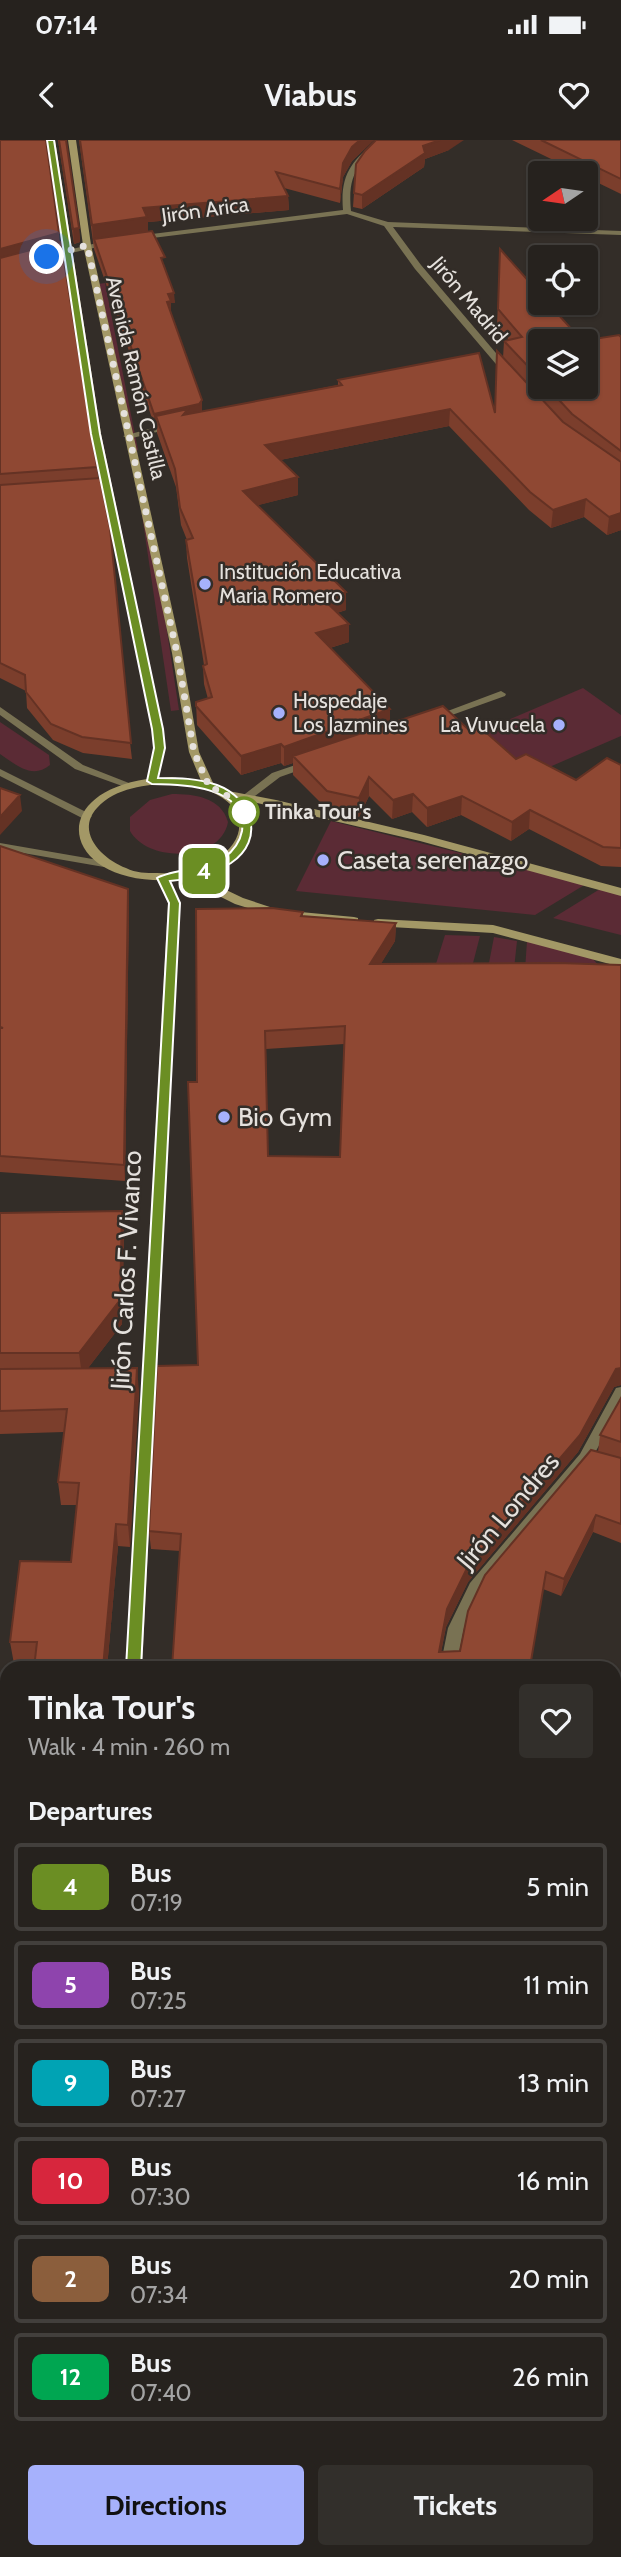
<!DOCTYPE html>
<html lang="en">
<head>
<meta charset="utf-8">
<style>
  :root { --surface:#26221e; --page:#322f2b; --text:#f1f3f6; --muted:#a4a4a4; --line:#423f3c; --accent:#a6b1fc }
  body { margin:0; font-family:Cabin,sans-serif; background:var(--page); color:var(--text); height:100vh; display:flex; flex-direction:column; font-size:26px; white-space:nowrap }
  * { box-sizing:border-box; margin:0 }
  p { font-size:23px; color:var(--muted) }
  .icon { flex:none; width:38px; height:38px; fill:none; stroke:currentColor; stroke-width:2; stroke-linecap:round; stroke-linejoin:round }
  .map { position:relative; flex:1; overflow:hidden }
  .panel { position:absolute; left:0px; top:1521px; width:621px; height:898px; display:flex; flex-direction:column; background:var(--surface); border-radius:21px 21px 0 0; box-shadow:0 2px 5px #0004,0 0 0 2px var(--line) }
  .panel>* { flex:none }
  .badge { padding:0 14px; border-radius:10px; font-size:24px; line-height:46px }
  .needle { width:46px; rotate:257deg }
  .tools { position:absolute; left:528px; top:21px; display:grid; gap:14px }
  .tools a { display:grid; place-items:center; width:70px; height:70px; border-radius:7px; background:var(--surface); box-shadow:0 2px 5px #0004,0 0 0 2px var(--line); font-size:35px }
  .you { position:absolute; width:35px; height:35px; margin:-18px; border:5px solid #fff; border-radius:50%; background:#1a73e8; box-shadow:0 0 0 10px #1a73e833 }
  .map>.badge { position:absolute; translate:-50% -50%; box-shadow:0 0 0 4px #fff }
  h2 { padding:0 28px; font-size:26px; line-height:63px }
  .round { display:grid; place-items:center; flex:none; width:74px; height:74px; border-radius:7px; background:var(--page) }
  .head { display:flex; align-items:center; justify-content:space-between; height:119px; padding:0 28px }
  h1 { font-size:33px; font-weight:800; line-height:52px }
  .cta { display:flex; gap:14px; margin-top:auto; padding:14px 28px }
  .cta a { flex:1; height:80px; border-radius:7px; background:var(--accent); color:#111; font-size:28px; font-weight:800; line-height:80px; text-align:center }
  .cta a+a { background:var(--page); color:var(--text) }
  ul { padding:0; list-style:none }
  li { display:flex; align-items:center; gap:21px; height:88px; margin:0 14px 10px; padding:0 14px; border:4px solid var(--line); border-radius:7px }
  li div { flex:1 }
  li b { display:block; font-size:26px }
  li em { font-style:normal }
  li .badge { min-width:77px; font-weight:700; text-align:center }
  .status { display:flex; justify-content:space-between; align-items:center; height:49px; padding:0 35px; background:var(--surface); direction:ltr }
  .status svg { height:19px; fill:currentColor }
  header { display:flex; justify-content:space-between; align-items:center; height:91px; padding:0 28px; background:var(--surface); font-size:32px; font-weight:800 }
  .map>svg:first-child { display:block }
  .green { fill:#5b2b35 }
  .lines { fill:none; stroke-linecap:round; stroke-linejoin:round }
  .lane { fill:#797253; fill-rule:evenodd }
  .street { fill:#797253; fill-rule:evenodd }
  .secondary { fill:#a39866; fill-rule:evenodd }
  .wall { fill:#7b3e2c; fill-rule:evenodd }
  .shaded-wall { fill:#643224 }
  .building { fill:#8f4833; stroke:#643224; stroke-width:2; fill-rule:evenodd }
  .line { fill:#6b8e23; stroke:#fff; stroke-width:2 }
  .walk { stroke:#e5e1dd; stroke-width:7; stroke-dasharray:0 12.6 }
  .poi-dot { fill:#a6b1fc; stroke:#332d28; stroke-width:2.5 }
  .stop-dot { fill:#fff; stroke:#6b8e23; stroke-width:3.5 }
  .labels { text-anchor:middle; stroke-width:5; stroke-linejoin:round; paint-order:stroke }
  .far-street-label { font-size:21px; fill:#e5e1dd; stroke:#332d28 }
  .far-poi-label { font-size:21px; fill:#e5e1dd; stroke:#332d28; text-anchor:start }
  .far-stop-label { font-size:21px; font-weight:bold; fill:#e5e1dd; stroke:#332d28; text-anchor:start }
  .poi-label { font-size:26px; fill:#e5e1dd; stroke:#332d28; text-anchor:start }
  .street-label { font-size:26px; fill:#e5e1dd; stroke:#332d28 }
</style>
</head>
<body>
<div class="status"><b>07:14</b><svg viewBox="0 0 49 12"><path d="M0 12V9h3v3zM5 12V6h3v6zM10 12V3h3v9zM15 12V0h3v12zM26 1h20v11H26zM47 4h2v5h-2z"/></svg></div>
<header><svg class="icon" aria-label="back" viewBox="0 0 24 24"><path d="M15 5l-7 7 7 7"/></svg>Viabus<svg class="icon" aria-label="heart" viewBox="0 0 24 24"><path d="M12 20l-8-8c-3-5 5-10 8-4 3-6 11-1 8 4z"/></svg></header>
<div class="map">
<svg width="621" height="2417" viewBox="0 0 621 2417">
  <rect width="100%" height="100%" fill="#332d28"/>
  <path class="green" d="M 105,143 L 138,310 L 136,311 L 98,144 Z
    M 145,347 L 179,570 L 171,571 L 138,348 Z
    M 583,548 L 621,575 L 621,596 L 531,635 L 475,594 Z
    M 0,582 L 49,615 L 50,625 C 32,640 15,624 0,614 Z
    M 172,654 C 194,654 221,657 228,682 C 221,722 148,723 130,691 L 130,677 L 150,660 Z
    M 331,681 L 586,744 L 535,775 L 296,751 Z
    M 600,749 L 621,755 L 621,795 L 553,778 Z
    M 445,795 L 480,796 L 472,827 L 435,827 Z
    M 494,797 L 517,801 L 514,829 L 488,828 Z
    M 527,801 L 593,819 L 599,826 L 525,830 Z"/>
  <g class="lines">
    <path class="lane" d="M 501,551 L 506,554 L 505,556 L 438,580 L 430,580 L 429,578 Z
      M 310,620 L 315,623 L 314,625 L 280,637 L 251,659 L 243,659 L 241,657 L 272,633 Z"/>
    <path class="street" d="M 378,0 L 387,0 C 360,25 347,30 351,71 L 388,82 L 621,91 L 621,95 L 393,87 L 421,125 L 513,233 L 513,237 L 507,237 L 415,129 L 384,86 L 347,74 L 136,100 L 132,98 L 136,96 L 343,70 C 340,35 351,21 378,0 Z
      M 113,99 L 117,101 L 116,103 L 44,119 L 40,117 Z
      M 175,282 L 178,283 L 178,287 L 128,299 L 123,296 Z
      M 0,567 L 83,625 L 134,645 L 133,647 L 125,647 L 75,629 L 0,575 Z
      M 0,629 L 90,674 L 92,676 L 90,678 L 82,678 L 0,636 Z
      M 0,703 L 104,721 L 110,724 L 104,727 L 0,709 Z
      M 163,735 L 169,738 L 180,763 L 142,1528 L 126,1528 L 168,763 L 157,738 Z
      M 621,1247 L 621,1265 L 590,1322 L 481,1451 L 464,1488 L 456,1528 L 440,1528 L 448,1488 L 470,1443 L 580,1314 L 616,1248 Z
      M 0,2137 L 7,2137 L 7,2157 L 0,2157 Z
      M 614,2152 L 621,2152 L 621,2172 L 614,2172 Z
      M 65,2412 L 85,2412 L 84,2417 L 64,2417 Z"/>
    <path class="secondary" d="M 47,0 L 55,0 L 101,294 L 163,589 L 165,608 L 158,638 L 172,637 L 202,643 L 189,612 L 172,513 L 83,105 L 68,0 L 76,0 L 91,105 L 182,513 L 199,612 L 214,645 L 223,650 L 276,660 L 424,695 L 621,748 L 621,756 L 420,701 L 236,658 C 241,661 243,665 246,670 C 264,702 225,729 197,736 L 243,758 L 279,770 L 354,777 L 358,778 L 358,784 L 274,776 L 235,764 L 185,739 C 174,741 164,740 153,740 C 63,736 48,654 147,639 L 155,608 L 153,589 L 91,294 ZM 172,643 C 184,646 198,646 209,651 C 248,666 249,700 214,721 C 196,732 178,734 157,733 C 146,733 136,733 126,728 C 102,719 75,692 97,668 C 116,647 146,645 172,643 Z
      M 378,779 L 493,785 L 621,819 L 621,827 L 493,793 L 374,786 L 374,780 Z"/>
  </g>
  <path class="wall" d="M 0,0 L 60,102 L 97,327 L 132,619 L 83,613 L 53,600 L 27,568 L 26,551 L 0,538 Z
    M 58,0 L 66,0 L 79,88 L 80,102 L 74,104 Z
    M 79,0 L 374,0 L 352,21 L 343,37 L 340,63 L 284,48 L 288,56 L 289,70 L 148,82 L 148,91 L 165,127 L 175,163 L 171,163 L 171,171 L 170,171 L 202,270 L 201,272 L 338,245 L 338,240 L 495,271 L 497,211 L 503,218 L 504,201 L 509,200 L 497,186 L 500,109 L 582,201 L 621,197 L 621,390 L 607,395 L 584,377 L 551,388 L 529,370 L 449,286 L 280,320 L 298,337 L 298,355 L 258,365 L 346,452 L 346,470 L 337,473 L 349,484 L 349,502 L 330,508 L 390,584 L 470,591 L 516,619 L 576,640 L 621,625 L 621,727 L 601,726 L 529,689 L 511,701 L 461,675 L 427,687 L 412,672 L 392,679 L 369,656 L 359,677 L 327,669 L 293,635 L 293,623 L 284,626 L 281,623 L 241,635 L 197,585 L 196,562 L 208,559 L 204,544 L 203,526 L 204,525 L 187,418 L 186,400 L 187,400 L 181,385 L 176,347 L 157,293 L 157,284 L 154,284 L 94,109 ZM 541,201 L 586,247 L 541,247 Z
    M 376,0 L 449,10 L 425,19 L 424,27 L 362,69 L 353,67 L 354,53 Z
    M 512,0 L 621,0 L 621,54 L 586,37 L 586,33 L 580,33 Z
    M 0,706 L 128,749 L 129,765 L 125,1041 L 0,1032 Z
    M 303,772 L 303,776 L 396,783 L 395,801 L 381,823 L 621,825 L 621,1245 L 614,1247 L 578,1312 L 468,1442 L 446,1487 L 441,1512 L 460,1511 L 598,1312 L 600,1295 L 621,1258 L 621,1403 L 593,1392 L 561,1456 L 543,1449 L 531,1521 L 172,1528 L 180,1411 L 151,1409 L 149,1391 L 198,1225 L 197,942 ZM 344,904 L 340,1017 L 268,1016 L 266,909 Z
    M 122,1071 L 124,1094 L 122,1184 L 88,1228 L 139,1251 L 130,1407 L 118,1406 L 107,1528 L 34,1528 L 34,1524 L 14,1524 L 10,1502 L 71,1422 L 77,1365 L 61,1365 L 58,1342 L 64,1292 L 0,1294 L 0,1073 Z
    M 0,1656 L 7,1656 L 7,2117 L 0,2117 Z
    M 614,2010 L 621,2010 L 621,2118 L 614,2119 Z
    M 599,2412 L 614,2412 L 621,2417 L 600,2417 Z"/>
  <path class="shaded-wall" d="M 360,0 L 374,0 L 352,21 L 343,37 L 340,63 L 340,49 L 343,23 L 352,7 Z
    M 440,0 L 464,0 L 449,10 L 425,19 L 424,27 L 362,69 L 362,55 L 423,6 Z
    M 288,56 L 289,70 L 148,82 L 148,91 L 93,99 L 92,85 L 143,68 Z
    M 79,88 L 80,102 L 74,104 L 73,89 Z
    M 59,93 L 60,107 L 0,123 L 0,109 Z
    M 174,153 L 175,163 L 171,163 L 171,171 L 167,171 L 167,162 L 168,154 Z
    M 202,260 L 202,270 L 199,274 L 156,276 L 157,284 L 154,284 L 154,274 Z
    M 450,269 L 449,286 L 265,323 L 265,305 Z
    M 298,337 L 298,355 L 243,369 L 243,351 Z
    M 586,359 L 584,377 L 551,388 L 553,370 Z
    M 621,373 L 621,390 L 607,395 L 609,377 Z
    M 346,452 L 346,470 L 323,477 L 323,459 Z
    M 349,484 L 349,502 L 316,512 L 316,493 Z
    M 390,569 L 390,588 L 293,616 L 293,623 L 284,626 L 284,607 Z
    M 281,604 L 281,623 L 241,635 L 241,616 Z
    M 369,637 L 369,656 L 359,677 L 359,658 Z
    M 413,654 L 412,672 L 392,679 L 393,660 Z
    M 20,655 L 22,671 L 0,695 L 0,677 Z
    M 462,656 L 461,675 L 427,687 L 427,668 Z
    M 530,670 L 529,689 L 511,701 L 512,682 Z
    M 128,749 L 129,765 L 125,1041 L 124,1025 Z
    M 396,783 L 395,801 L 370,842 L 370,824 Z
    M 122,1071 L 124,1094 L 122,1184 L 82,1236 L 79,1213 Z
    M 137,1228 L 139,1251 L 130,1407 L 128,1385 Z
    M 621,1228 L 621,1245 L 614,1247 L 578,1312 L 468,1442 L 446,1487 L 438,1528 L 439,1512 L 447,1469 L 469,1424 L 616,1229 Z
    M 596,1375 L 593,1392 L 561,1456 L 564,1439 Z
    M 116,1384 L 118,1406 L 107,1528 L 103,1528 Z
    M 16,2412 L 22,2412 L 21,2417 L 16,2417 Z"/>
  <path class="building" d="M 0,0 L 46,0 L 59,93 L 0,109 Z
    M 59,0 L 66,0 L 79,88 L 73,89 Z
    M 80,0 L 360,0 L 352,7 L 343,23 L 340,49 L 276,32 L 288,56 L 143,68 L 147,77 L 92,85 Z
    M 376,0 L 440,0 L 423,6 L 425,13 L 362,55 L 354,53 L 356,24 L 365,11 Z
    M 541,0 L 621,0 L 621,39 Z
    M 152,91 L 165,117 L 161,118 L 174,153 L 168,154 L 171,161 L 167,162 L 202,260 L 199,264 L 154,274 L 94,99 Z
    M 61,102 L 97,327 L 0,334 L 0,118 Z
    M 500,109 L 541,155 L 541,163 L 548,163 L 582,201 L 619,195 L 621,197 L 621,311 L 572,274 L 547,247 L 586,247 L 586,201 L 541,201 L 541,240 L 504,201 L 522,197 L 498,169 Z
    M 497,211 L 563,282 L 621,322 L 621,373 L 609,377 L 586,359 L 553,370 L 530,352 L 450,269 L 265,305 L 298,337 L 243,351 L 346,452 L 323,459 L 349,484 L 316,493 L 390,569 L 284,607 L 281,604 L 241,616 L 196,566 L 196,562 L 212,557 L 203,526 L 207,524 L 186,400 L 193,398 L 180,368 L 175,329 L 156,276 L 188,269 L 183,275 L 342,245 L 338,240 L 479,213 L 495,273 Z
    M 100,338 L 110,388 L 131,603 L 82,597 L 51,584 L 26,552 L 25,535 L 0,523 L 0,345 Z
    M 443,566 L 470,591 L 481,588 L 516,619 L 526,614 L 576,640 L 607,618 L 621,625 L 621,708 L 603,707 L 530,670 L 512,682 L 462,656 L 427,668 L 413,654 L 393,660 L 369,637 L 359,658 L 327,651 L 293,616 Z
    M 0,648 L 20,655 L 0,677 Z
    M 0,706 L 128,749 L 124,1025 L 0,1016 L 0,888 L 3,888 L 0,887 Z
    M 272,768 L 303,772 L 301,776 L 396,783 L 370,824 L 558,823 L 621,825 L 621,1228 L 616,1229 L 580,1295 L 469,1424 L 447,1469 L 439,1512 L 460,1511 L 468,1471 L 485,1435 L 591,1310 L 621,1318 L 621,1384 L 596,1375 L 564,1439 L 546,1432 L 531,1521 L 560,1525 L 559,1528 L 172,1528 L 181,1394 L 149,1391 L 157,1226 L 198,1225 L 188,942 L 197,942 L 196,769 ZM 345,886 L 340,1017 L 268,1016 L 265,891 Z
    M 122,1071 L 120,1160 L 79,1213 L 0,1213 L 0,1073 Z
    M 137,1228 L 128,1385 L 116,1384 L 103,1528 L 34,1528 L 37,1502 L 10,1502 L 20,1421 L 71,1422 L 79,1343 L 58,1342 L 67,1269 L 0,1271 L 0,1229 Z
    M 621,1258 L 621,1302 L 600,1295 Z
    M 0,1656 L 7,1656 L 7,2099 L 0,2099 Z
    M 614,2010 L 621,2010 L 621,2105 L 614,2105 Z
    M 614,2201 L 621,2201 L 621,2417 L 606,2417 L 606,2412 L 614,2412 Z
    M 0,2309 L 7,2309 L 7,2412 L 16,2412 L 16,2417 L 0,2417 Z
    M 106,2412 L 249,2412 L 249,2417 L 106,2417 Z"/>
  <path class="line" d="M 47,0 L 54,0 L 100,294 L 163,589 L 165,608 L 158,638 C 179,638 197,638 217,645 C 252,658 266,699 231,723 C 214,734 190,739 170,741 L 180,763 L 141,1528 L 134,1534 L 126,1528 L 169,763 L 157,738 C 168,730 205,730 224,718 C 233,711 240,702 242,691 C 248,646 181,644 152,644 L 147,641 L 154,608 L 152,589 L 91,294 Z"/>
  <g class="lines">
    <path class="walk" d="M 47,117 L 87,105 L 177,513 L 194,612 L 209,646 L 235,660 L 244,672"/>
  </g>
  <g class="poi-dot">
    <circle cx="205" cy="444" r="7"/>
    <circle cx="279" cy="573" r="7"/>
    <circle cx="559" cy="585" r="7"/>
    <circle cx="323" cy="720" r="7"/>
    <circle cx="224" cy="977" r="7"/>
  </g>
  <circle class="stop-dot" cx="244" cy="672" r="14"/>
  <g class="labels">
    <g class="far-street-label">
      <text transform="translate(205 70) rotate(-8)" y="7">Jirón Arica</text>
      <text transform="translate(469 160) rotate(50)" y="7">Jirón Madrid</text>
      <text transform="translate(136 238) rotate(77)" y="7">Avenida Ramón Castilla</text>
    </g>
    <g class="far-poi-label">
      <text x="219" y="439">Institución Educativa<tspan x="219" dy="24">Maria Romero</tspan></text>
      <text x="293" y="568">Hospedaje<tspan x="293" dy="24">Los Jazmines</tspan></text>
      <text x="545" y="592" text-anchor="end">La Vuvucela</text>
    </g>
    <g class="far-stop-label">
      <text x="265" y="679">Tinka Tour's</text>
    </g>
    <g class="poi-label">
      <text x="337" y="729">Caseta serenazgo</text>
      <text x="238" y="986">Bio Gym</text>
    </g>
    <g class="street-label">
      <text transform="translate(126 1130) rotate(-87)" y="9">Jirón Carlos F. Vivanco</text>
      <text transform="translate(508 1371) rotate(-50)" y="9">Jirón Londres</text>
    </g>
  </g>
</svg>
<div class="tools">
<a><svg class="needle" viewBox="-14 -14 28 28"><path d="M0-13l5 13h-10z" fill="#e53935"/><path d="M0 13l5-13h-10z" fill="#a4a4a4"/></svg></a>
<a><svg class="icon" aria-label="locate" viewBox="0 0 24 24"><circle cx="12" cy="12" r="6"/><path d="M12 2v4M12 18v4M2 12h4M18 12h4"/></svg></a>
<a><svg class="icon" aria-label="layers" viewBox="0 0 24 24"><path d="M12 4l9 5-9 5-9-5zM3 14l9 5 9-5"/></svg></a>
</div>
<div class="you" style="left:47px;top:117px"></div>
<b class="badge" style="left:204px;top:731px;background:#6b8e23;color:#fff">4</b>
<section class="panel">
<div class="head"><div><h1>Tinka Tour's</h1><p>Walk · 4 min · 260 m</p></div><a class="round"><svg class="icon" aria-label="heart" viewBox="0 0 24 24"><path d="M12 20l-8-8c-3-5 5-10 8-4 3-6 11-1 8 4z"/></svg></a></div>
<h2>Departures</h2>
<ul>
<li><span class="badge" style="background:#6b8e23;color:#fff">4</span><div><b>Bus</b><p>07:19</p></div><em>5 min</em></li>
<li><span class="badge" style="background:#8e44ad;color:#fff">5</span><div><b>Bus</b><p>07:25</p></div><em>11 min</em></li>
<li><span class="badge" style="background:#00a3b4;color:#fff">9</span><div><b>Bus</b><p>07:27</p></div><em>13 min</em></li>
<li><span class="badge" style="background:#d7263d;color:#fff">10</span><div><b>Bus</b><p>07:30</p></div><em>16 min</em></li>
<li><span class="badge" style="background:#8b5e3c;color:#fff">2</span><div><b>Bus</b><p>07:34</p></div><em>20 min</em></li>
<li><span class="badge" style="background:#00a651;color:#fff">12</span><div><b>Bus</b><p>07:40</p></div><em>26 min</em></li>
</ul>
<div class="cta"><a>Directions</a><a>Tickets</a></div>
</section>
</div>
</body>
</html>
